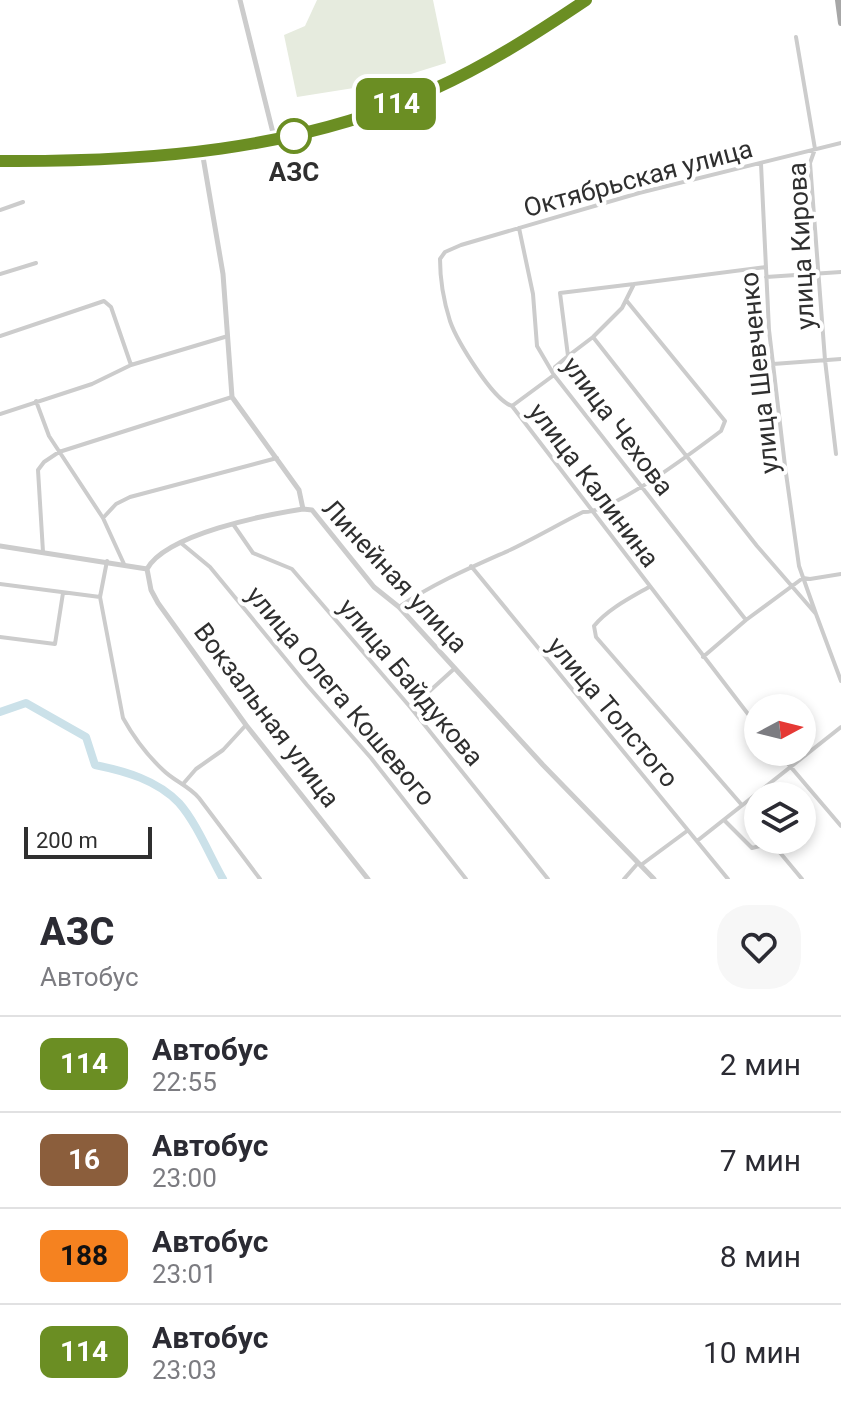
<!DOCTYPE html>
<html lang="ru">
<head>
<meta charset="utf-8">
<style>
  :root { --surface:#fff; --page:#f7f7f7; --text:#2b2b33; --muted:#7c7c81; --line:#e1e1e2 }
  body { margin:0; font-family:Roboto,sans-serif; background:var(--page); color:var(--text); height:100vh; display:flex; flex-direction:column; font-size:30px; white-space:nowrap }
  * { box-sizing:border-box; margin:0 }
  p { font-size:26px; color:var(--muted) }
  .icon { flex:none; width:44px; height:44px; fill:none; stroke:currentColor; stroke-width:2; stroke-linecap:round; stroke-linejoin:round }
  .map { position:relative; height:879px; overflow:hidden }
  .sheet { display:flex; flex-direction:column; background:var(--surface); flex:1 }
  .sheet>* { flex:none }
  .badge { padding:0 16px; border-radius:12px; font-size:28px; line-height:52px }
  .needle { width:52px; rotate:83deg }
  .fabs { position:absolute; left:744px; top:694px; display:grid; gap:16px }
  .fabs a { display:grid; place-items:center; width:72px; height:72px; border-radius:50%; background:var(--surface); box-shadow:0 4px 12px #0003; font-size:40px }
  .scale { position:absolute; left:24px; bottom:20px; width:128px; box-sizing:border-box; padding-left:8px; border:4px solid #2f2f2f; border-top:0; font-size:22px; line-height:28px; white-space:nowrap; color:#2f2f2f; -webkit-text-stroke:6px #fff; paint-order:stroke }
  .map>.badge { position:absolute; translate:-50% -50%; box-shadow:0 0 0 4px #fff }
  .round { display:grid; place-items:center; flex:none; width:84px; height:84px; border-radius:32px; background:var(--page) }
  .summary { display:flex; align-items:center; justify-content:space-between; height:136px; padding:0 40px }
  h1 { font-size:38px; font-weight:800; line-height:60px }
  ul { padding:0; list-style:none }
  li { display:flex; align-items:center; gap:24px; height:96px; padding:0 40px; border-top:2px solid var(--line) }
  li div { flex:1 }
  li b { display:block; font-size:30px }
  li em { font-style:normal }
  li .badge { min-width:88px; font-weight:700; text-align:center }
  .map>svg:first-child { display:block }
  .green { fill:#e6ebde }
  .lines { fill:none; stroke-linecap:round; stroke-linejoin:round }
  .river { stroke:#cbe1e9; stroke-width:8 }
  .minor { stroke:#ccc; stroke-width:4 }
  .tertiary { stroke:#ccc; stroke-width:5 }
  .primary { stroke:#a7a7a7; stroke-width:6 }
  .trunk { stroke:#9e9e9e; stroke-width:7 }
  .line-casing { stroke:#fff; stroke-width:18 }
  .line { stroke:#6b8e23; stroke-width:12 }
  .stop-dot { fill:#fff; stroke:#6b8e23; stroke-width:4 }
  .labels { text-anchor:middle; stroke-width:8; stroke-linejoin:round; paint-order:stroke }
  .stop-label { font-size:26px; font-weight:bold; fill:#2f2f2f; stroke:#fff }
  .street-label { font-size:26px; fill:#2f2f2f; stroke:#fff }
</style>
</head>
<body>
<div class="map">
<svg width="841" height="879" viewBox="0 0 841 879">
  <rect width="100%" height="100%" fill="#fff"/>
  <path class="green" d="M 317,0 L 433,0 L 446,63 L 379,84 L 297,97 L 284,35 L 305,26 Z"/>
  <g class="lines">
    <path class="river" d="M 0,712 L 26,703 L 86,737 L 95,765 C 125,771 157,780 179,803 C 196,822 210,856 223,879"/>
    <path class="minor" d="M 796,37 L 815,149 L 810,163 L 825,360 L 836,454
      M 761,164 L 769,330 L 785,466 L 799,566 L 816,614
      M 0,210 L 23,202
      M 519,228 L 533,294 L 537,346 L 554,375 L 746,620
      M 0,274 L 36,263
      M 766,277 L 841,272
      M 634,284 L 560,293 L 568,356 L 593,337 L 622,308 L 634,284 L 766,267
      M 0,336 L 104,301 L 111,307 L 131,365
      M 593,337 L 757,546 L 816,614 L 841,681
      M 773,364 L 841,359
      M 36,401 L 49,436 L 103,518 L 124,564
      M 512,406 L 554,375 L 555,367 L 568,356
      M 0,414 L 92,384 L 131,365 L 228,336
      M 103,518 L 116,504 L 130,497 L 277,458
      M 233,524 L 253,553 L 292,569 L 411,708 L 548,879
      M 181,543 L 210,567 L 307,685 L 371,758 L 466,879
      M 43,552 L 38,470 L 44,462 L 59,452 L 232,397
      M 107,561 L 100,597 L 123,718 C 133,736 148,756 163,770 C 174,781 189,786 199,798 L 260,879
      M 471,566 L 728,879
      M 0,584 L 100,597
      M 649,587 C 630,598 608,609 594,626 L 596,637 L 741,804
      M 399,607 C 434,583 472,567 510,550 C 535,538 559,524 583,512 C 613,513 694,451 721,431 L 725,421 L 626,300
      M 0,637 L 55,644 L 63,593
      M 703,657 L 746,620 L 803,578 L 810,579 L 841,574
      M 411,708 L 455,668
      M 758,727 L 512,406 C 493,400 457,341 450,321 C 444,302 440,279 440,259 L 445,252 L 461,245 L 639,193 L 841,143
      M 778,752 L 841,826
      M 183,784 L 196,769 L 223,750 L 246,725
      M 725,821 L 752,848 L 772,843 L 802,879
      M 697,841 L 841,727
      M 641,865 L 687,831
      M 624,879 L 638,863"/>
    <path class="tertiary" d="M 240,0 L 275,141
      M 202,151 L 223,274 L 232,397 L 299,490 L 303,509 L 312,510 L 374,587 L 399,607 L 543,765 L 654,879
      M 0,546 L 147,569
      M 147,569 L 151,590 L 158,603 L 246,725 L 368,879
      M 147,569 C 166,534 265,515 303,509"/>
    <path class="primary" d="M 838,0 L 841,23"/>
    <path class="trunk" d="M 0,161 C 147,162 298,151 434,89 C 487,65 537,33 586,0"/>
  </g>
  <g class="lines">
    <defs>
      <path id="line" d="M 0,161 C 147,162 298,151 434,89 C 487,65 537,33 586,0"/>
    </defs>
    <use href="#line" class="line-casing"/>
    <use href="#line" class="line"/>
  </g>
  <circle class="stop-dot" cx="294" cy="136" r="16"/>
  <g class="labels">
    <g class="stop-label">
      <text x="294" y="181">АЗС</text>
    </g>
    <g class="street-label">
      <text transform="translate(638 178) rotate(-15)" y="9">Октябрьская улица</text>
      <text transform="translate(801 246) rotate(-93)" y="9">улица Кирова</text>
      <text transform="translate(759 373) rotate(-96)" y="9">улица Шевченко</text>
      <text transform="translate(618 426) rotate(53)" y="9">улица Чехова</text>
      <text transform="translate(594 485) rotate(53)" y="9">улица Калинина</text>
      <text transform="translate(395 576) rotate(47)" y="9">Линейная улица</text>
      <text transform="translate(411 682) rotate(50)" y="9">улица Байдукова</text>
      <text transform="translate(341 696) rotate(50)" y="9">улица Олега Кошевого</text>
      <text transform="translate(613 712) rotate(50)" y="9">улица Толстого</text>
      <text transform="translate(267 715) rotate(53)" y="9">Вокзальная улица</text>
    </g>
  </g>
</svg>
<div class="fabs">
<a><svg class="needle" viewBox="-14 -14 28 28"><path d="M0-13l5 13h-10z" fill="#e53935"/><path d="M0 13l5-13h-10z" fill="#7c7c81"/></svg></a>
<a><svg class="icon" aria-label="layers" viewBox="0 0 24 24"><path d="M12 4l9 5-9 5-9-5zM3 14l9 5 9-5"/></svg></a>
</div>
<div class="scale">200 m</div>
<b class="badge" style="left:396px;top:104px;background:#6b8e23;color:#fff">114</b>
</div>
<section class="sheet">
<div class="summary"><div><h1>АЗС</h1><p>Автобус</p></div><a class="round"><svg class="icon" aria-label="heart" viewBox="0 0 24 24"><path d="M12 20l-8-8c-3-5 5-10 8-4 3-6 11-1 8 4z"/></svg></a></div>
<ul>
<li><span class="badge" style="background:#6b8e23;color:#fff">114</span><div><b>Автобус</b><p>22:55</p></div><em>2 мин</em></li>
<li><span class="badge" style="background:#8b5e3c;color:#fff">16</span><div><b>Автобус</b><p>23:00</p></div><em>7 мин</em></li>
<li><span class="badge" style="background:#f58220;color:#111">188</span><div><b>Автобус</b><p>23:01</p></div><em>8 мин</em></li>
<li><span class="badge" style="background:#6b8e23;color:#fff">114</span><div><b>Автобус</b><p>23:03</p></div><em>10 мин</em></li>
</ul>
</section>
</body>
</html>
